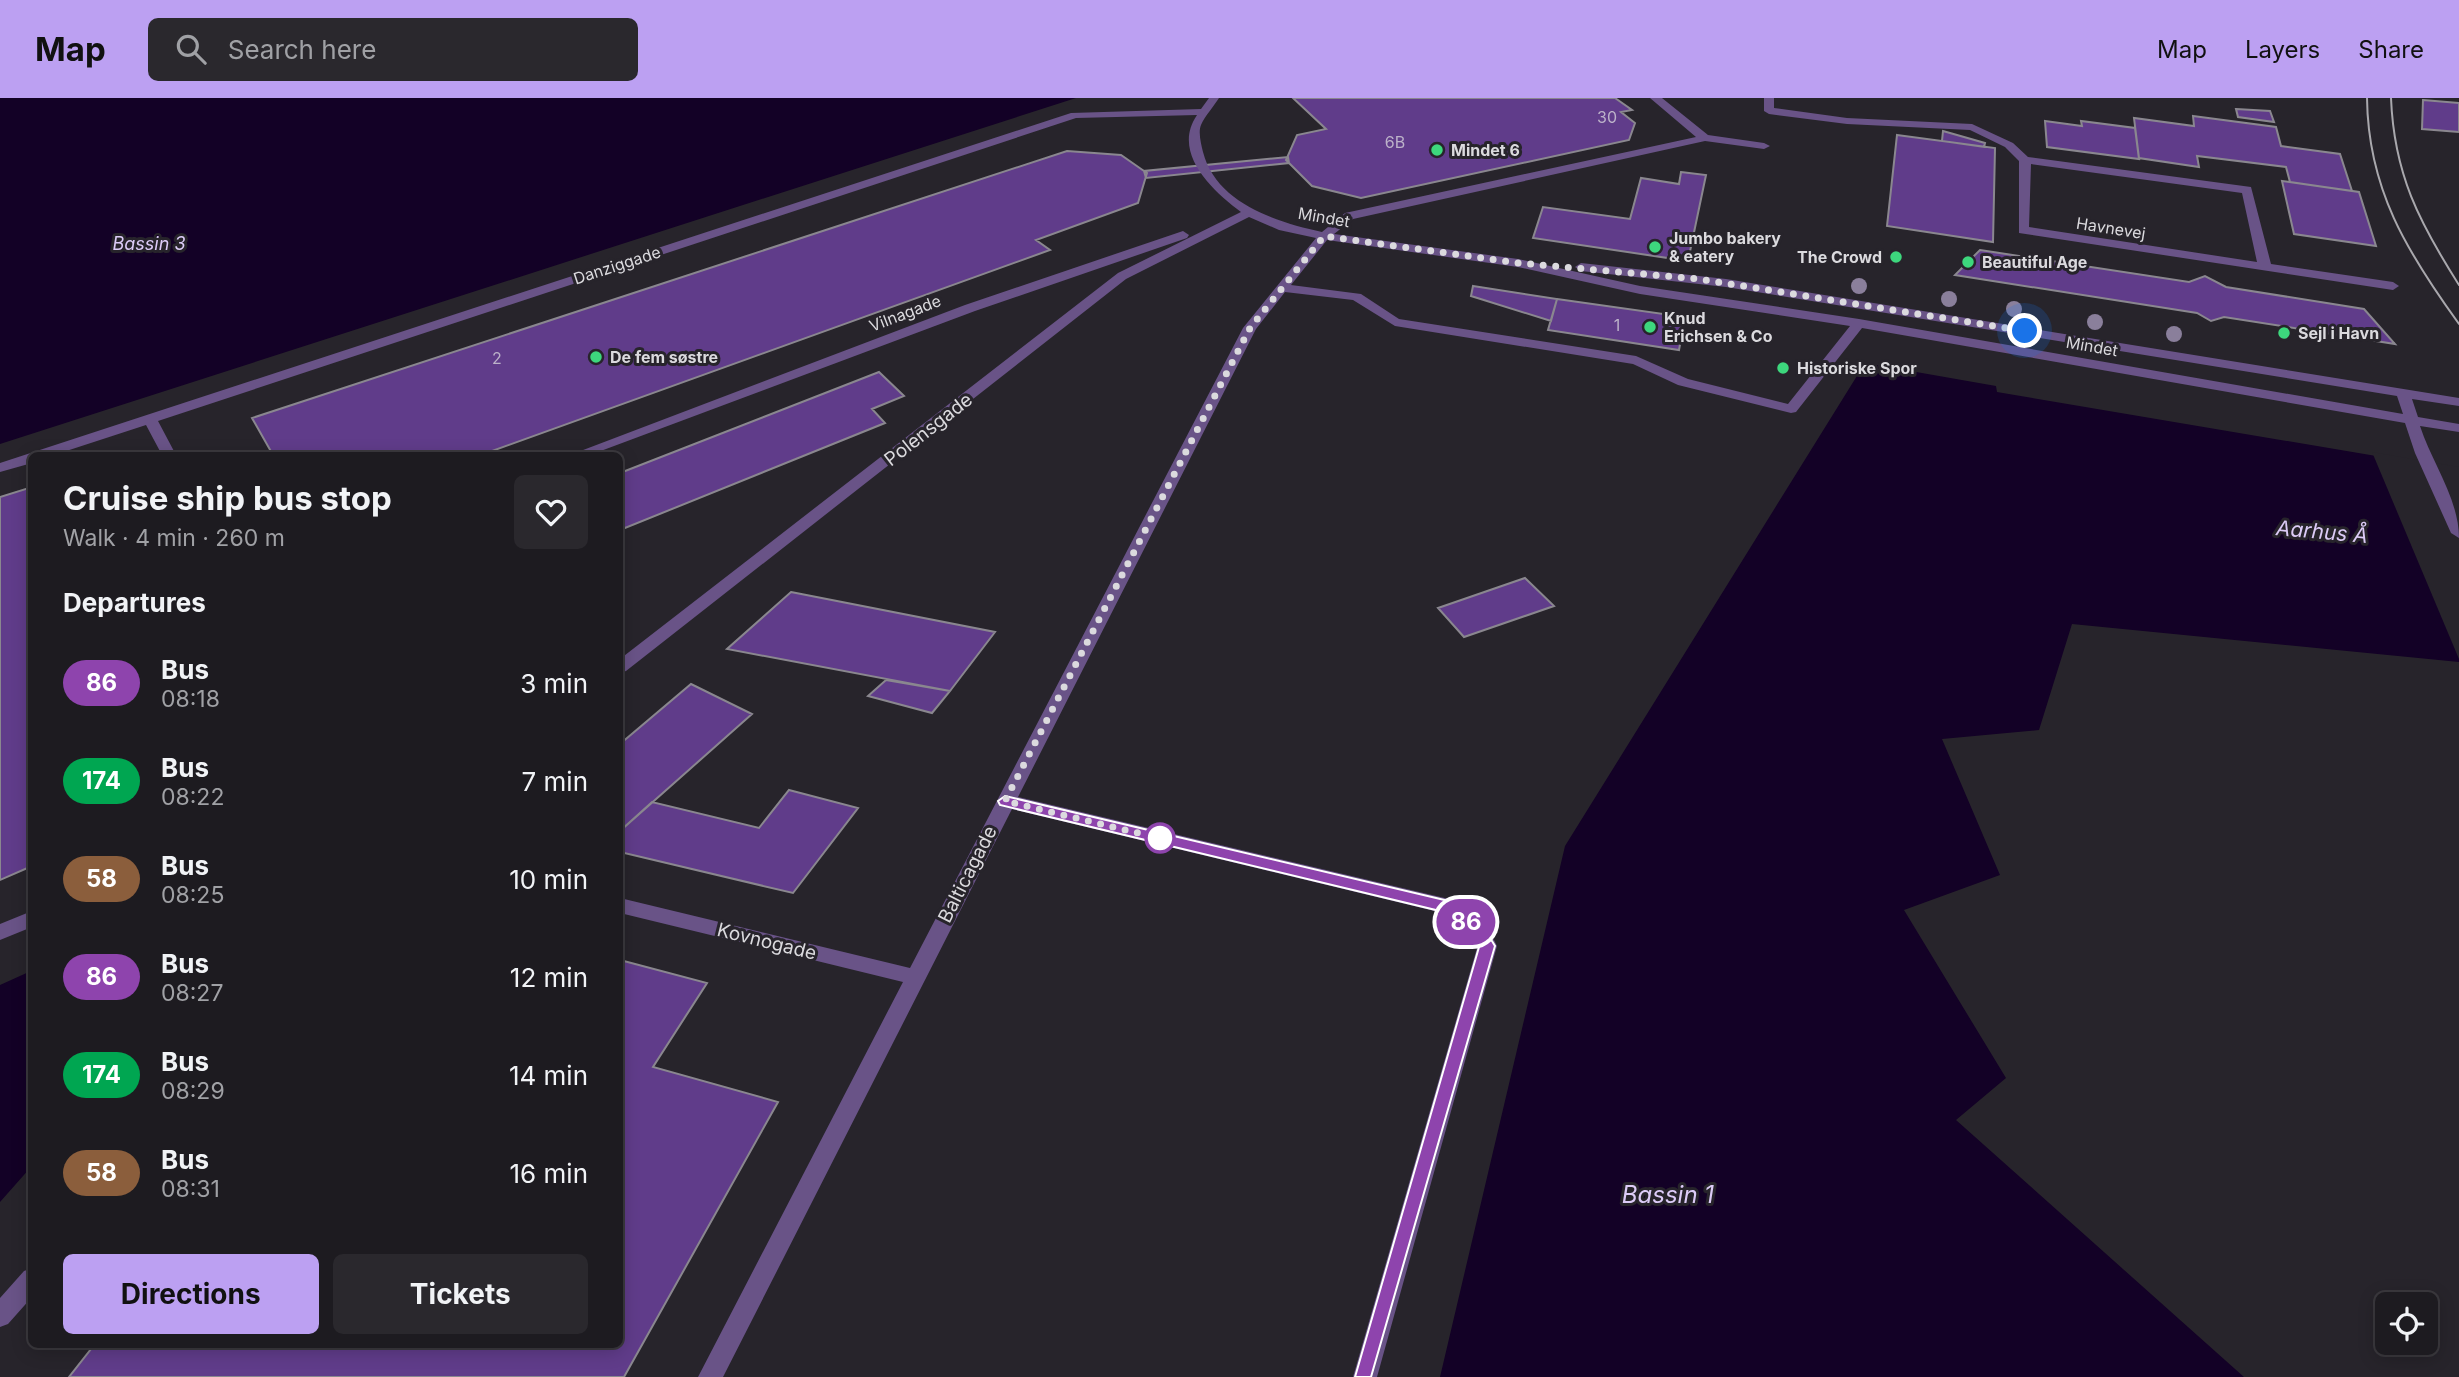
<!DOCTYPE html>
<html lang="en">
<head>
<meta charset="utf-8">
<style>
  :root { --surface:#1d1b20; --page:#2a282d; --text:#f1f3f6; --muted:#a0a1a5; --line:#3b393e; --accent:#bca0f2 }
  body { margin:0; font-family:Inter,sans-serif; background:var(--page); color:var(--text); height:100vh; display:flex; flex-direction:column; font-size:26px; white-space:nowrap }
  * { box-sizing:border-box; margin:0 }
  p { font-size:23px; color:var(--muted) }
  .icon { flex:none; width:38px; height:38px; fill:none; stroke:currentColor; stroke-width:2; stroke-linecap:round; stroke-linejoin:round }
  .map { position:relative; flex:1; overflow:hidden }
  .sheet { position:absolute; left:28px; top:354px; width:595px; height:896px; display:flex; flex-direction:column; background:var(--surface); border-radius:10px; box-shadow:0 4px 18px #0003,0 0 0 2px var(--line) }
  .sheet>* { flex:none }
  .badge { padding:0 14px; border-radius:23px; font-size:24px; line-height:46px }
  .tools { position:absolute; left:2375px; top:1194px; display:grid; gap:14px }
  .tools a { display:grid; place-items:center; width:63px; height:63px; border-radius:10px; background:var(--surface); box-shadow:0 4px 18px #0003,0 0 0 2px var(--line); font-size:35px }
  .you { position:absolute; width:35px; height:35px; margin:-18px; border:5px solid #fff; border-radius:50%; background:#1a73e8; box-shadow:0 0 0 10px #1a73e833 }
  .map>.badge { position:absolute; translate:-50% -50%; box-shadow:0 0 0 4px #fff }
  h2 { padding:0 35px; font-size:26px; line-height:63px }
  .round { display:grid; place-items:center; flex:none; width:74px; height:74px; border-radius:10px; background:var(--page) }
  .head { display:flex; align-items:center; justify-content:space-between; height:119px; padding:0 35px }
  h1 { font-size:33px; font-weight:700; line-height:52px }
  .action { display:flex; gap:14px; margin-top:auto; padding:14px 35px }
  .action a { flex:1; height:80px; border-radius:10px; background:var(--accent); color:#111; font-size:28px; font-weight:700; line-height:80px; text-align:center }
  .action a+a { background:var(--page); color:var(--text) }
  ul { padding:0; list-style:none }
  li { display:flex; align-items:center; gap:21px; height:98px; padding:0 35px }
  li div { flex:1 }
  li b { display:block; font-size:26px }
  li em { font-style:normal }
  li .badge { min-width:77px; font-weight:700; text-align:center }
  header { display:flex; align-items:center; gap:42px; box-sizing:border-box; height:98px; padding:0 35px; background:var(--accent); color:#111 }
  header strong { font-size:33px }
  nav { display:flex; gap:38px; margin-inline-start:auto; font-size:24px }
  .search { width:490px; height:63px; background:var(--page); display:flex; align-items:center; gap:18px; box-sizing:border-box; padding:0 24px; border-radius:10px; color:var(--muted); font-size:26px }
  .map>svg:first-child { display:block }
  .water { fill:#130126 }
  .pier { fill:#27242b }
  .building { fill:#603c8a; stroke:#8a878f; stroke-width:2 }
  .lines { fill:none; stroke-linecap:round; stroke-linejoin:round }
  .minor { fill:#695387; fill-rule:evenodd }
  .tram { stroke:#a9a8ad; stroke-width:2 }
  .tree { fill:#8a7f9b }
  .line { fill:#8e44ad; stroke:#fff; stroke-width:2 }
  .walk { stroke:#dbdade; stroke-width:7; stroke-dasharray:0 12.6 }
  .poi-dot { fill:#3dd77d; stroke:#27242b; stroke-width:2.5 }
  .stop-dot { fill:#fff; stroke:#8e44ad; stroke-width:3.5 }
  .labels { text-anchor:middle; stroke-width:6; stroke-linejoin:round; paint-order:stroke }
  .number-label { font-size:16px; fill:#bcb2c9 }
  .far-poi-label { font-size:16px; font-weight:bold; fill:#dbdade; stroke:#27242b; text-anchor:start }
  .far-street-label { font-size:16px; fill:#dbdade; stroke:#27242b }
  .far-water-label { font-size:18px; font-style:italic; fill:#dccbf7; stroke:#27242b }
  .street-label { font-size:19px; fill:#dbdade; stroke:#27242b }
  .water-label { font-size:21px; font-style:italic; fill:#dccbf7; stroke:#27242b }
  .near-water-label { font-size:24px; font-style:italic; fill:#dccbf7; stroke:#27242b }
</style>
</head>
<body>
<header>
<strong>Map</strong>
<div class="search"><svg class="icon" aria-label="search" viewBox="0 0 24 24"><circle cx="10" cy="10" r="6"/><path d="M15 15l6 6"/></svg>Search here</div>
<nav><a>Map</a><a>Layers</a><a>Share</a></nav>
</header>
<div class="map">
<svg width="2459" height="1279" viewBox="0 0 2459 1279">
  <rect width="100%" height="100%" fill="#27242b"/>
  <path class="water" d="M 0,0 L 1076,0 L 0,346 Z
    M 1865,265 L 1996,288 L 1997,294 L 2459,372 L 2459,564 L 2072,526 L 2039,632 L 1942,641 L 2000,777 L 1904,812 L 2006,980 L 1956,1022 L 2244,1279 L 1440,1279 L 1565,748 Z
    M 31,873 L 31,1069 L 0,1104 L 0,887 Z"/>
  <path class="pier" d="M 2372,354 L 2459,369 L 2459,561 Z"/>
  <path class="building" d="M 1293,0 L 1615,0 L 1632,12 L 1621,14 L 1635,25 L 1629,42 L 1361,100 L 1312,88 L 1286,62 L 1297,37 L 1326,31 Z
    M 2423,2 L 2459,5 L 2459,34 L 2422,31 Z
    M 2236,11 L 2270,13 L 2274,24 L 2238,19 Z
    M 2193,18 L 2276,29 L 2281,48 L 2340,56 L 2352,93 L 2290,84 L 2286,69 L 2197,58 L 2199,69 L 2139,60 L 2134,20 L 2194,28 Z
    M 2045,23 L 2082,28 L 2081,23 L 2135,30 L 2139,61 L 2047,49 Z
    M 1943,33 L 1985,45 L 1984,49 L 1942,43 Z
    M 1897,37 L 1995,50 L 1993,144 L 1887,128 Z
    M 1067,53 L 1121,57 L 1144,73 L 1147,75 L 1138,105 L 1036,142 L 1050,152 L 481,357 L 273,357 L 252,320 Z
    M 1288,59 L 1289,65 L 1146,80 L 1144,73 Z
    M 1681,74 L 1706,77 L 1688,163 L 1533,140 L 1543,109 L 1630,121 L 1641,80 L 1679,86 Z
    M 2282,83 L 2359,94 L 2376,148 L 2294,136 Z
    M 1980,152 L 2189,184 L 2205,178 L 2226,189 L 2364,211 L 2395,246 L 2224,219 L 2211,223 L 2197,215 L 1955,177 Z
    M 1473,188 L 1557,201 L 1551,223 L 1471,198 Z
    M 1557,201 L 1685,219 L 1679,252 L 1548,232 Z
    M 879,274 L 904,298 L 872,311 L 885,325 L 620,432 L 620,375 Z
    M 32,389 L 32,768 L 0,782 L 0,399 Z
    M 1525,480 L 1554,508 L 1464,539 L 1438,510 Z
    M 791,494 L 995,534 L 950,593 L 727,551 Z
    M 886,582 L 950,593 L 932,615 L 868,598 Z
    M 691,586 L 752,616 L 620,733 L 620,646 Z
    M 789,692 L 858,710 L 793,795 L 620,754 L 620,733 L 652,704 L 759,730 Z
    M 620,862 L 707,885 L 653,969 L 778,1004 L 624,1279 L 69,1279 L 95,1246 L 620,1246 Z"/>
  <g class="lines">
    <path class="minor" d="M 1209,0 L 1219,0 C 1214,8 1205,18 1201,27 C 1198,34 1201,46 1203,54 C 1216,105 1276,124 1322,134 L 1345,115 L 1696,39 L 1650,0 L 1662,0 L 1708,37 L 1764,45 L 1770,48 L 1764,51 L 1705,43 L 1353,121 L 1334,136 L 1518,161 L 1640,188 L 1859,221 L 2403,316 L 2397,298 L 1726,189 L 1581,173 L 1575,169 L 1581,165 L 1726,181 L 2459,300 L 2459,308 L 2412,301 L 2418,319 L 2459,326 L 2459,334 L 2420,328 C 2432,365 2459,401 2459,440 L 2451,435 L 2415,355 L 2405,325 L 1862,230 L 1796,314 L 1791,315 L 1678,287 L 1633,266 L 1395,228 L 1353,202 L 1285,194 L 1256,231 L 1018,699 L 1453,802 L 1460,805 L 1494,842 L 1497,848 L 1377,1279 L 1353,1279 L 1477,850 L 1447,816 L 1012,711 L 723,1279 L 698,1279 L 903,884 L 620,815 L 620,800 L 910,870 L 1243,230 L 1316,140 L 1279,132 L 1249,119 L 1126,181 L 626,573 L 620,575 L 620,561 L 1118,175 L 1241,114 C 1213,93 1171,55 1197,17 L 1076,20 L 158,323 L 176,357 L 162,357 L 146,327 L 54,357 L 32,357 L 32,365 L 0,374 L 0,365 L 1071,15 L 1201,11 ZM 1327,142 L 1518,169 L 1640,196 L 1850,228 L 1788,306 L 1688,281 L 1636,258 L 1399,221 L 1361,196 L 1291,187 Z
      M 1764,0 L 1774,0 L 1774,10 L 1847,20 L 1972,26 L 2013,45 L 2028,59 L 2251,89 L 2271,166 L 2393,184 L 2399,188 L 2393,192 L 2019,135 L 2019,63 L 2005,49 L 1970,32 L 1847,26 L 1769,16 L 1764,13 ZM 2031,66 L 2242,95 L 2257,164 L 2029,129 Z
      M 1183,133 L 1189,137 L 1187,140 L 975,213 L 590,357 L 570,357 L 965,207 Z
      M 32,813 L 32,829 L 0,842 L 0,826 Z
      M 32,1170 L 32,1199 L 8,1226 L 0,1229 L 0,1200 L 24,1173 Z"/>
    <path class="tram" d="M 2367,0 C 2368,91 2407,154 2459,226
      M 2391,0 C 2394,76 2419,124 2459,187"/>
  </g>
  <g class="tree">
    <circle cx="1859" cy="188" r="8"/>
    <circle cx="1949" cy="201" r="8"/>
    <circle cx="2014" cy="211" r="8"/>
    <circle cx="2095" cy="224" r="8"/>
    <circle cx="2174" cy="236" r="8"/>
  </g>
  <path class="line" d="M 1005,698 L 1453,804 L 1459,806 L 1492,843 L 1495,848 L 1371,1279 L 1355,1279 L 1479,849 L 1448,815 L 1000,707 L 998,703 Z"/>
  <g class="lines">
    <path class="walk" d="M 1160,740 L 1167,742 L 1005,703 L 1250,230 L 1324,138 L 1518,165 L 1699,181 L 2025,233"/>
  </g>
  <g class="poi-dot">
    <circle cx="1437" cy="52" r="7"/>
    <circle cx="1655" cy="149" r="7"/>
    <circle cx="1896" cy="159" r="7"/>
    <circle cx="1968" cy="164" r="7"/>
    <circle cx="1650" cy="229" r="7"/>
    <circle cx="2284" cy="235" r="7"/>
    <circle cx="596" cy="259" r="7"/>
    <circle cx="1783" cy="270" r="7"/>
  </g>
  <circle class="stop-dot" cx="1160" cy="740" r="14"/>
  <g class="labels">
    <g class="number-label">
      <text x="1607" y="25">30</text>
      <text x="1395" y="50">6B</text>
      <text x="1617" y="233">1</text>
      <text x="497" y="266">2</text>
    </g>
    <g class="far-poi-label">
      <text x="1451" y="58">Mindet 6</text>
      <text x="1669" y="146">Jumbo bakery<tspan x="1669" dy="18">&amp; eatery</tspan></text>
      <text x="1882" y="165" text-anchor="end">The Crowd</text>
      <text x="1982" y="170">Beautiful Age</text>
      <text x="1664" y="226">Knud<tspan x="1664" dy="18">Erichsen &amp; Co</tspan></text>
      <text x="2298" y="241">Sejl i Havn</text>
      <text x="610" y="265">De fem søstre</text>
      <text x="1797" y="276">Historiske Spor</text>
    </g>
    <g class="far-street-label">
      <text transform="translate(1324 119) rotate(10)" y="6">Mindet</text>
      <text transform="translate(2111 130) rotate(9)" y="6">Havnevej</text>
      <text transform="translate(617 167) rotate(-18)" y="6">Danziggade</text>
      <text transform="translate(905 215) rotate(-21)" y="6">Vilnagade</text>
      <text transform="translate(2092 248) rotate(10)" y="6">Mindet</text>
    </g>
    <g class="far-water-label">
      <text x="149" y="152">Bassin 3</text>
    </g>
    <g class="street-label">
      <text transform="translate(928 331) rotate(-38)" y="7">Polensgade</text>
      <text transform="translate(967 776) rotate(-63)" y="7">Balticagade</text>
      <text transform="translate(767 843) rotate(14)" y="7">Kovnogade</text>
    </g>
    <g class="water-label">
      <text transform="translate(2322 434) rotate(5)" y="7">Aarhus Å</text>
    </g>
    <g class="near-water-label">
      <text x="1668" y="1105">Bassin 1</text>
    </g>
  </g>
</svg>
<div class="tools">
<a><svg class="icon" aria-label="locate" viewBox="0 0 24 24"><circle cx="12" cy="12" r="6"/><path d="M12 2v4M12 18v4M2 12h4M18 12h4"/></svg></a>
</div>
<div class="you" style="left:2025px;top:233px"></div>
<b class="badge" style="left:1466px;top:824px;background:#8e44ad;color:#fff">86</b>
<section class="sheet">
<div class="head"><div><h1>Cruise ship bus stop</h1><p>Walk · 4 min · 260 m</p></div><a class="round"><svg class="icon" aria-label="heart" viewBox="0 0 24 24"><path d="M12 20l-8-8c-3-5 5-10 8-4 3-6 11-1 8 4z"/></svg></a></div>
<h2>Departures</h2>
<ul>
<li><span class="badge" style="background:#8e44ad;color:#fff">86</span><div><b>Bus</b><p>08:18</p></div><em>3 min</em></li>
<li><span class="badge" style="background:#00a651;color:#fff">174</span><div><b>Bus</b><p>08:22</p></div><em>7 min</em></li>
<li><span class="badge" style="background:#8b5e3c;color:#fff">58</span><div><b>Bus</b><p>08:25</p></div><em>10 min</em></li>
<li><span class="badge" style="background:#8e44ad;color:#fff">86</span><div><b>Bus</b><p>08:27</p></div><em>12 min</em></li>
<li><span class="badge" style="background:#00a651;color:#fff">174</span><div><b>Bus</b><p>08:29</p></div><em>14 min</em></li>
<li><span class="badge" style="background:#8b5e3c;color:#fff">58</span><div><b>Bus</b><p>08:31</p></div><em>16 min</em></li>
</ul>
<div class="action"><a>Directions</a><a>Tickets</a></div>
</section>
</div>
</body>
</html>
